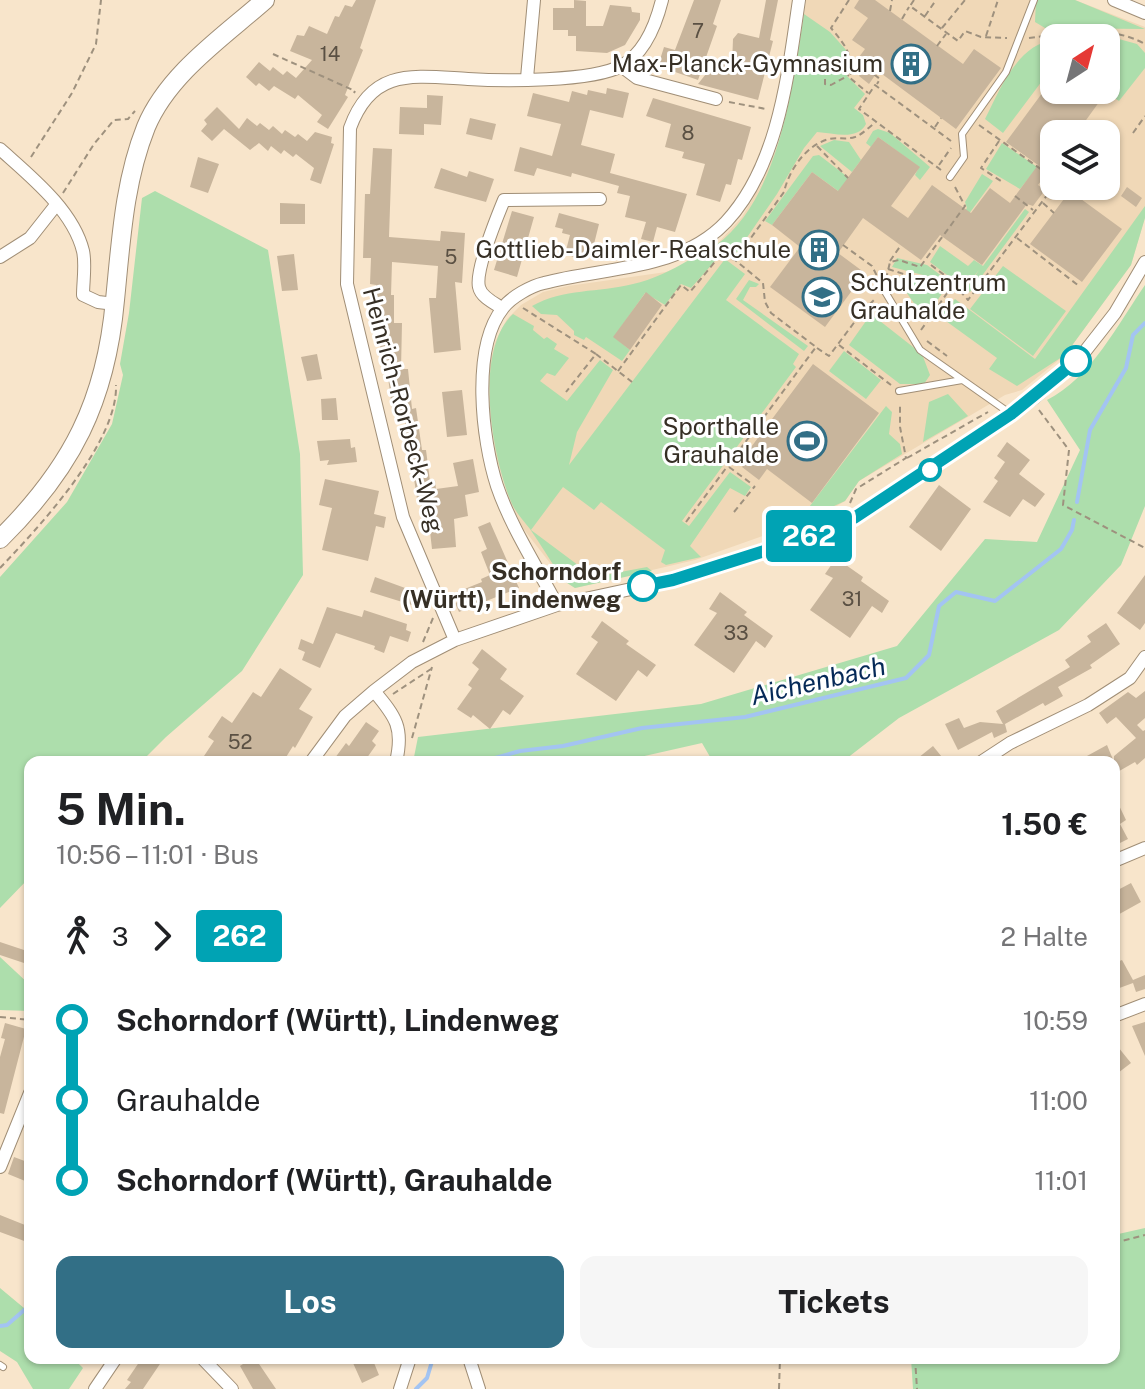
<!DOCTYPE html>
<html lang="de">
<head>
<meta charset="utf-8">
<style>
  :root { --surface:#fff; --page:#f6f6f6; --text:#202124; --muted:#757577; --accent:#326f86 }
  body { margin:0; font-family:"Public Sans",sans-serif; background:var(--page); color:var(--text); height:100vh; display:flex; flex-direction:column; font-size:30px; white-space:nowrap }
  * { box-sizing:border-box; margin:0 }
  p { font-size:26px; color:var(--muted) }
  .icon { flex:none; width:44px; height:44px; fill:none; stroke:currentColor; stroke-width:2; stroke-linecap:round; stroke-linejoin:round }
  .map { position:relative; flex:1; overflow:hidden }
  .panel { position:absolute; left:24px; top:756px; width:1096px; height:608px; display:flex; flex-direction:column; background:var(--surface); border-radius:16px; box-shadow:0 2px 6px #0004 }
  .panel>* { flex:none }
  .badge { padding:0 16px; border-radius:6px; font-size:28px; line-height:52px }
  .needle { width:52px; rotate:36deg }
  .buttons { position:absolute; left:1040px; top:24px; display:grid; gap:16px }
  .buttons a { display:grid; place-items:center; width:80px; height:80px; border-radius:16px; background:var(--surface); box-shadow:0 2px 6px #0004; font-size:40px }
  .map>.badge { position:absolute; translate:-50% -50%; box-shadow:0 0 0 4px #fff }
  .legs { display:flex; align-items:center; gap:12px; height:88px; padding:0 32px; font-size:26px }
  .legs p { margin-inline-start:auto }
  .headline { display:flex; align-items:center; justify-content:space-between; height:136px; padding:0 32px }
  h1 { font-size:44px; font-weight:700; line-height:60px }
  .primary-button { display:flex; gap:16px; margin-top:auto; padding:16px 32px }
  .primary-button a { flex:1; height:92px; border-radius:16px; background:var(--accent); color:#fff; font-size:32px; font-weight:700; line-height:92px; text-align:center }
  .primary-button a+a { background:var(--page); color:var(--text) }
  ul { padding:0 32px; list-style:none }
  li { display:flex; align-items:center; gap:28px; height:80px; font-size:30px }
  li i { display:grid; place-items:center; width:12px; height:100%; margin:0 10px; background:currentColor }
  li i::after { content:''; width:20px; height:20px; margin:-10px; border:6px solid; border-radius:50%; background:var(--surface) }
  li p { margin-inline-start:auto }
  li:first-child i { background:linear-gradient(#0000 50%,currentColor 0) }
  li:last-child i { background:linear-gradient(currentColor 50%,#0000 0) }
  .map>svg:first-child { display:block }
  .built { fill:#f0d8b7; fill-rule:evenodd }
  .green { fill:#addeac }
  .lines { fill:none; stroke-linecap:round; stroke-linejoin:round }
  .stream { stroke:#a3c4f2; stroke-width:4 }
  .building { fill:#c8b59c }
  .service-casing { stroke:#a08e76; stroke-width:8 }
  .minor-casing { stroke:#a08e76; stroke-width:14 }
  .secondary-casing { stroke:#a08e76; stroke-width:20 }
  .path { stroke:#9e917e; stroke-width:2; stroke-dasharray:6 4; stroke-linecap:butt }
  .service { stroke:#fff; stroke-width:6 }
  .minor { stroke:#fff; stroke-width:12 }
  .secondary { stroke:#fff; stroke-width:18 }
  .line-1-casing { stroke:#fff; stroke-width:18 }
  .line-1 { stroke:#00a3b4; stroke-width:12 }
  .stop-1-dot { fill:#fff; stroke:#00a3b4; stroke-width:4 }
  .labels { text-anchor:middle; stroke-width:6; stroke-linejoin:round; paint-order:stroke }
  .number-label { font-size:20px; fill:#5a5043 }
  .poi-label { font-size:24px; fill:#362f25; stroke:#fff; text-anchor:end }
  .street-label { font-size:24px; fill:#362f25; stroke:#fff }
  .stop-label { font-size:24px; font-weight:bold; fill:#362f25; stroke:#fff; text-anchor:end }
  .water-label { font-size:26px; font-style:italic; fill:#052957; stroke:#fff }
</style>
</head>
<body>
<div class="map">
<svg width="1145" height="1389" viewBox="0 0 1145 1389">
  <rect width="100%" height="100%" fill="#f8e5cb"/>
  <path class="built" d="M 806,0 L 1075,0 L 1145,27 L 1145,217 L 1131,265 L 1065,355 L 1022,390 L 1005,395 L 859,481 L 845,501 L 822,515 L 695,560 L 575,588 L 564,581 L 522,527 L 508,496 L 496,457 L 490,407 L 489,366 L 495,342 L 507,319 L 521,305 L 543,292 L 568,286 L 666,272 L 688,263 L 718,243 L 742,217 L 762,183 L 779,142 L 792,96 ZM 1054,38 L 1106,38 L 1106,90 L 1054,90 ZM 1054,134 L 1106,134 L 1106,186 L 1054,186 Z"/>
  <path class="green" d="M 1036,0 L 1075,0 L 1145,29 L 1045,28 L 1035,22 Z
    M 804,14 L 830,32 L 847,51 L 847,76 L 865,94 L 854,108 L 863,115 L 866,124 C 857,141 834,133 817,132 L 804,148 L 777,194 L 737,252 L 723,252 L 691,288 L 681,284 L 665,305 L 645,293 L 614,337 L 630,350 L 622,361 L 586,337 L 584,340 L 574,335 L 574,331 L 557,315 L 541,314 L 532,306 C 564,288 598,293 633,284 C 652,280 672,270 689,260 C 698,255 708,250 716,245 C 779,200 793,85 804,14 Z
    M 1108,36 L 1137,44 L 1145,53 L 1145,68 L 1119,101 L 1103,90 L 1106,90 L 1106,38 L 1078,38 Z
    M 1054,40 L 1054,65 L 1003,133 L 985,119 C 1000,89 1018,44 1054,40 Z
    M 878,129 L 890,133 L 930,167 L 920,180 L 915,175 L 919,167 L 878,137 L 871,147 L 866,143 L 873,131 Z
    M 834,140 L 849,142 L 861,160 L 852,172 L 820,146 Z
    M 1002,143 L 1049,175 L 1045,183 L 1032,174 L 1020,189 L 986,169 Z
    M 819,155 L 862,188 L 852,201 L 812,172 L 772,225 L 765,221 L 813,156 Z
    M 982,174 L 993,181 L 952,237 L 948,234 L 967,208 L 965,202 Z
    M 155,191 L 268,250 L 300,454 L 303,575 L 242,671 L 166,737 L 141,762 L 30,762 L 30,877 L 0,908 L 0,577 L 67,502 L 112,424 L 123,375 L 120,364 L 129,313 L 142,198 Z
    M 1145,206 L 1145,218 L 1131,265 L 1065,355 L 1017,386 L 989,369 L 997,358 L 939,316 L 955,299 L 1035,359 Z
    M 1025,209 L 1029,212 L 970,292 L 966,289 L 979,270 L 964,288 L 930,262 L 940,246 L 968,266 L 974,260 L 983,266 Z
    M 897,258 L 927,265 L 950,282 L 892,267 Z
    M 725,259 L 745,274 L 726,300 L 799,354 L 793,364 L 796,367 L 682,521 L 689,526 L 730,472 L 751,487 L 745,496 L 730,488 L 690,546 L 701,557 L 666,565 L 661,562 L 665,550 L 601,502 L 594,510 L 563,487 L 531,530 L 594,577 L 647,567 L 652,571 L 575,588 L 564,581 C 552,564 542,546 530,529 C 524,521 516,513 512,504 C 492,458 473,351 513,314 L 534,326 L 533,330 L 544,339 L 547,337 L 557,344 L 554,349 L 569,358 L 555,376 L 547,373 L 540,381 L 567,401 L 600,360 L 613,370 L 577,432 L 569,465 Z
    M 1003,266 L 1066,311 L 1033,356 L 970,309 Z
    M 895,276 L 945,289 L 925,319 Z
    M 749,280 L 759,284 L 756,287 L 750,287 L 743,300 L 808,346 L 804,351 L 736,299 Z
    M 1145,285 L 1145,506 L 1121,565 L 1059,630 L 899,718 L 842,762 L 713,762 L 702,743 L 618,762 L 413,762 L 418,737 L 701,704 L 897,646 L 985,539 L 1037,542 L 1080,450 L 1047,400 C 1091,378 1118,324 1145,285 Z
    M 871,314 L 922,354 L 930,375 L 924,384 L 900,384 L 849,345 Z
    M 844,351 L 881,380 L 866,399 L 829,371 Z
    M 948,394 L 968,416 L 923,442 L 929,402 Z
    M 886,406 L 892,412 L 889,434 L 900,444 L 902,454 L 859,481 L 845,501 L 797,523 Z
    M 0,957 L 30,985 L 30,1011 L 0,1010 Z
    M 1145,1228 L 1145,1389 L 913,1389 L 911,1358 L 1114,1358 L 1114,1235 Z
    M 0,1288 L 30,1313 L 30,1358 L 73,1358 L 83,1368 L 69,1389 L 33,1389 L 17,1362 L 0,1351 Z"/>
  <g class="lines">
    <path class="stream" d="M 1077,502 L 1090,430 L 1126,368 L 1133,335 L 1145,323
      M 481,762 L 520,751 L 563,746 L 642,728 L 745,717 L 906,678 L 929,655 L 939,606 L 956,592 L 995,601 L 1061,549 L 1072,530 L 1074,520
      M 0,1326 L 7,1325 L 30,1305
      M 416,1389 L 427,1378 L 433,1358"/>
  </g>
  <path class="building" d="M 356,0 L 376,0 L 360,48 L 363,50 L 345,95 L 348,97 L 328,129 L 317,122 L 322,115 L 298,95 L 295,99 L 274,86 L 269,91 L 259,83 L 256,86 L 246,77 L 259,62 L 270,71 L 273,67 L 283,75 L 287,71 L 296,78 L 312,60 L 290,51 L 297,35 L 304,36 L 309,26 L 327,34 L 335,16 L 339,17 L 345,5 L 352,7 Z
    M 574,0 L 586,1 L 586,26 L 603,26 L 610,5 L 631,7 L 632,12 L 640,13 L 640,20 L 625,45 L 607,53 L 576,51 L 576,36 L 568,36 L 568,30 L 553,30 L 553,8 L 574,8 Z
    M 694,0 L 721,0 L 713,24 L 717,26 L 698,80 L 658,66 L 664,47 L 675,50 Z
    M 766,0 L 778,0 L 770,40 L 773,41 L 758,100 L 698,84 L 717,60 L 732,65 L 733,39 L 738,33 L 759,38 Z
    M 859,0 L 875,0 L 963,64 L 974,49 L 1001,68 L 956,129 L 878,71 L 869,84 L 859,76 L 866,63 L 859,57 L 865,49 L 852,40 L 868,18 L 854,8 Z
    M 1054,77 L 1054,90 L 1091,90 L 1102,98 L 1076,134 L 1054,134 L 1054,163 L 1038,185 L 1045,190 L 1033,206 L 1027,204 L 982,265 L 940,235 L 921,260 L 863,218 L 838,253 L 865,273 L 825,327 L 770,287 L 800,247 L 772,225 L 812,172 L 838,191 L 878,137 L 920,167 L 891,206 L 908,218 L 932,185 L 971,213 L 990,188 L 1010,203 L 1038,165 L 1006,142 Z
    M 607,88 L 629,93 L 623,118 L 590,110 L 581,145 L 615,154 L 610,173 L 687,194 L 675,232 L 657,227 L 653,242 L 641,239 L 646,222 L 625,217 L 630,196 L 617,193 L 619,186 L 572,173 L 571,177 L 537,168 L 534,176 L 514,171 L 520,147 L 552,156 L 561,124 L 527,116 L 533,93 L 569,102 L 572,91 L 587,95 L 588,90 L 606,94 Z
    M 427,95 L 443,96 L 441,125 L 424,124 L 424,135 L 399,134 L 400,107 L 427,108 Z
    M 653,98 L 751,127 L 742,160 L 738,159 L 731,185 L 726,184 L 720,202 L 696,195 L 705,164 L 682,158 L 684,152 L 665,147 L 671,124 L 646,116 Z
    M 217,107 L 239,129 L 247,118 L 257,126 L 260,123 L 269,130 L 273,126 L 282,134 L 285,130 L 295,137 L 298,134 L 307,141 L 315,132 L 332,137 L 331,143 L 334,144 L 321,184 L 310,180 L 314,168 L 296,154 L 293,157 L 284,150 L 281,154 L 271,146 L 268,151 L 259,143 L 250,150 L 224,129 L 212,141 L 201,131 L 207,124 L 204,120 Z
    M 470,118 L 496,124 L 492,140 L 466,134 Z
    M 373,148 L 392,149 L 389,237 L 440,241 L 441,231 L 465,233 L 462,283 L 455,282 L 461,350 L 434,353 L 429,298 L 436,298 L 438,266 L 392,262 L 391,295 L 394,295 L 394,323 L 402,323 L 401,369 L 408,369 L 412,409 L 416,408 L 422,450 L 426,450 L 430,481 L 435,480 L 436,489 L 458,486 L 453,463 L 473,459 L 479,492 L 465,495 L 468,516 L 454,519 L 456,547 L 432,549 L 428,514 L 423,515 L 421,505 L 418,505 L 411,459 L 407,460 L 405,415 L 399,416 L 398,408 L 392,408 L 385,354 L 380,354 L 381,322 L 376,322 L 376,285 L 370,284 L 371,258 L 363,258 L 365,194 L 370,194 Z
    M 198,157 L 219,164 L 208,193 L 190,187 Z
    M 441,168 L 467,177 L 469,171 L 494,179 L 486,202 L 434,188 Z
    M 1127,187 L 1142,198 L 1136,207 L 1121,196 Z
    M 1070,191 L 1122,229 L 1082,282 L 1030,244 Z
    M 280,203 L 305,204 L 305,224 L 280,224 Z
    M 512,211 L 534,217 L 517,277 L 494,270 Z
    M 559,213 L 599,224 L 591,256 L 581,253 L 580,259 L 565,254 L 570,235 L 562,233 L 563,229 L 555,227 Z
    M 294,254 L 298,290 L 282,291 L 277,256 Z
    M 646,292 L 662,305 L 630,350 L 613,337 Z
    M 317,354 L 322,379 L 307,381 L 301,357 Z
    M 813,364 L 879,413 L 812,503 L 767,469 L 759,480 L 742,467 L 750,457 L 746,454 Z
    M 462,390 L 467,435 L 447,437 L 442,392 Z
    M 336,398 L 338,420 L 322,420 L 321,399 Z
    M 350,439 L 351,448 L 355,447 L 357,462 L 327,465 L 329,460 L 320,461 L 317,441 Z
    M 1007,442 L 1030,460 L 1019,474 L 1045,494 L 1035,507 L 1023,499 L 1010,517 L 983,502 L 998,481 L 994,478 L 1005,462 L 997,456 Z
    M 325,479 L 379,491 L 374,514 L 386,517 L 384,528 L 376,526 L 368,561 L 322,550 L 332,508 L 319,505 Z
    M 939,485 L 971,509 L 941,551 L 909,527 Z
    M 490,522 L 519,588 L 459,612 L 455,603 L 461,601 L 457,592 L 482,582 L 481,579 L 490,575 L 481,552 L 487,549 L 478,527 Z
    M 836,558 L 863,577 L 861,581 L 889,601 L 882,613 L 872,606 L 850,638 L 810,610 L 833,578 L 825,574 Z
    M 1145,575 L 1145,623 L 1140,630 L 1117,613 Z
    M 375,577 L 416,592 L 412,605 L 370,592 Z
    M 720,592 L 747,612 L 744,615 L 773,636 L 765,648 L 756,641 L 734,673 L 694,645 L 717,613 L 709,609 Z
    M 327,607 L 362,617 L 364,610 L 407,624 L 406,630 L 411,632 L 408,642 L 390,636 L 384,653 L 374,649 L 375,646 L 336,633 L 320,668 L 302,660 L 305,652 L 298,649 L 301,639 L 313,644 Z
    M 602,621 L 629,641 L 626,644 L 656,665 L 647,677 L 638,670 L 616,701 L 576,674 L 598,642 L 591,637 Z
    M 1106,623 L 1120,644 L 1090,665 L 1092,668 L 1058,687 L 1063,696 L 1045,706 L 1043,703 L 1005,724 L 1007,732 L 994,738 L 992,732 L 958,750 L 945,724 L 959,718 L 964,728 L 980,722 L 1003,724 L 996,711 L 1070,667 L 1065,660 L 1091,642 L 1087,636 Z
    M 482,649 L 507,669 L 500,679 L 524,696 L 510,715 L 503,710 L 490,729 L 473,715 L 471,718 L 457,709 L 472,688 L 468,685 L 479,669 L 472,663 Z
    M 280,668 L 312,689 L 299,709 L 313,717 L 295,748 L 293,746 L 283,762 L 200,762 L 214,741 L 208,737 L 222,716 L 232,723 L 253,692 L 261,697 Z
    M 1145,691 L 1145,718 L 1137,725 L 1143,731 L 1145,730 L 1145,758 L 1137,765 L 1135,762 L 1114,774 L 1114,756 L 1136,738 L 1116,717 L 1107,724 L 1099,713 L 1128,692 L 1136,698 Z
    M 366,722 L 379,731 L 372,741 L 376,745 L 364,762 L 332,762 L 346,743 L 349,746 Z
    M 1107,745 L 1114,762 L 1076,762 Z
    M 933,746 L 946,762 L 913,762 Z
    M 1114,795 L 1126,820 L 1120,824 L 1128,839 L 1114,846 Z
    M 1131,883 L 1141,902 L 1114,917 L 1114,892 Z
    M 0,942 L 30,952 L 30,965 L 0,955 Z
    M 1122,960 L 1133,980 L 1145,975 L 1145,989 L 1136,992 L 1133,983 L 1114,990 L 1114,963 Z
    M 1145,1022 L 1145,1056 L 1132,1026 Z
    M 5,1023 L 26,1029 L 4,1114 L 0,1113 L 0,1057 L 5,1039 L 1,1038 Z
    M 1114,1042 L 1131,1063 L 1114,1076 Z
    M 14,1157 L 30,1163 L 30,1183 L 8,1174 Z
    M 0,1215 L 30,1227 L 27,1242 L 0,1232 Z
    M 142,1358 L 164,1358 L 143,1389 L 125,1389 L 131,1382 L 127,1380 Z
    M 236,1358 L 255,1358 L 276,1389 L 253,1389 L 240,1366 L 243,1364 Z
    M 364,1358 L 372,1358 L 379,1375 L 362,1383 L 353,1363 Z"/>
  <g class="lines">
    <defs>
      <path id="service" d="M 950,177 L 964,157 L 962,134 L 1006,72 L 1034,0
        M 884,290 L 920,350 L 1011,414
        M 899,391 L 962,380
        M 0,1365 L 3,1367"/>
      <path id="minor" d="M 1114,0 L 1145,13
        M 621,66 L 637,78 L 716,99
        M 527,78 L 534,0
        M 0,149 C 30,176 73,210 83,251 C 86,264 83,282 83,295 L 98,302 L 115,304
        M 0,257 L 30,238 L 56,205
        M 502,308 C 494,303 481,297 479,287 C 475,271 497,217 504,200 L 600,199
        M 557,605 C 537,567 511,527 497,486 C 482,440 471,348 503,308 C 511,297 531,286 544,283 C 603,267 680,271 726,222 C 779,165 788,74 799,0
        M 455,640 L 403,517 L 347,284 L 350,128 C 372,67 414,76 468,79 C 502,81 592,82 621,66 C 644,54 656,24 662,0
        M 374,691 C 396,717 404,728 396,762
        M 311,762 L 345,716 L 374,691 L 412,662 L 455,640 L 557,605 L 673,580 L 841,524 L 873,507 L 1034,398 L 1079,359 L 1115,313 L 1145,262
        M 981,762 L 1010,743 L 1088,705 L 1130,678 L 1145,657
        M 1114,861 L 1145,848
        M 1114,1016 L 1145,1004
        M 0,1167 L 30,1093
        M 202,1358 L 232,1389
        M 469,1358 L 479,1389
        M 95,1389 L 116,1358
        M 400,1389 L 410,1358"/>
      <path id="secondary" d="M 0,539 C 72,468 106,401 115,300 C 121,241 124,182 146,127 C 168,74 223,37 265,0"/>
    </defs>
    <use href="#service" class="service-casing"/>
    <use href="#minor" class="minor-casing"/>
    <use href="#secondary" class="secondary-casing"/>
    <path class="path" d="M 849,0 L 831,28 C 845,45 854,55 850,78 L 868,93
      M 914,0 L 910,6 L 958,41 L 965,31 L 981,37 L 1007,38
      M 890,11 L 892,0
      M 925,16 L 936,0
      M 902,19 L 909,7
      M 942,28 L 965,0
      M 986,36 L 998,0
      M 1029,38 C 1068,33 1109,24 1145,44
      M 937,46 L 946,34
      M 273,54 L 355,91 L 354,93
      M 871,66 L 871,72 L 880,79 L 877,84
      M 825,79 L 825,84 L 831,85 L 849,75
      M 729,102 L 766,109
      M 979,125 L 1049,175 L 1054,169
      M 935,127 L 941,118
      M 1133,133 L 1145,116
      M 999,141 L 981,168 L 1004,183
      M 817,146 L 848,178
      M 31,157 L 72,93 L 96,44 L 101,0
      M 939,165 L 951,148
      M 941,170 L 859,109 L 875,85 L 951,141
      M 1054,175 L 1051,179 L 1054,182
      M 63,193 L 94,144 L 114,120 L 128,119 L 135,111
      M 1015,196 L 1033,210
      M 1043,203 L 1054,213
      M 1017,238 L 1079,286
      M 843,245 L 872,266 L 880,282
      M 890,261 L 901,245
      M 931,265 L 955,283 L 960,290
      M 888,269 L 950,289
      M 886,279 L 890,262 L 899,260 L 920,267 L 965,206 L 955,187
      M 523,308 L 596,354 L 566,392
      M 921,330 L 950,289 L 960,291 L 968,300 L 1054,186
      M 927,341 L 947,356
      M 839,345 L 891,385
      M 817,348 L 829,356 L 862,312 L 876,298
      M 596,354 L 632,382
      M 618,371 L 681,285 L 690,292 L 723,252 L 734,260
      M 1039,410 L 1069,450 L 1063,505 L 1145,548
      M 907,458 L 988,412
      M 729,467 L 752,484
      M 850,503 L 856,489 L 906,458 L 900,427 L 900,403
      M 734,512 L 755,486
      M 686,522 L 816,347 L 771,313 L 765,302 L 763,283 L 735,260 L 784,192 C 789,170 806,145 829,139 C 838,137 846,140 855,137 C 863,134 869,127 876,122
      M 0,568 C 38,528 118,443 116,385
      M 423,642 L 433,618
      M 393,694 L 431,669
      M 412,738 L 432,667
      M 0,1017 L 30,1020
      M 1114,1243 L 1145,1235
      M 915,1358 L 917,1389
      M 779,1389 L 780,1358"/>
    <use href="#service" class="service"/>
    <use href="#minor" class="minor"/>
    <use href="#secondary" class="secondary"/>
  </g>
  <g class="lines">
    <defs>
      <path id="line-1" d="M 643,586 L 673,580 L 780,546 L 854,518 L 1011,414 L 1076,361"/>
    </defs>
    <use href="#line-1" class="line-1-casing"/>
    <use href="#line-1" class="line-1"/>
  </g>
  <defs>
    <symbol id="building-ring" viewBox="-11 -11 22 22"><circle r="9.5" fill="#fff" stroke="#326f86" stroke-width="1.5"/><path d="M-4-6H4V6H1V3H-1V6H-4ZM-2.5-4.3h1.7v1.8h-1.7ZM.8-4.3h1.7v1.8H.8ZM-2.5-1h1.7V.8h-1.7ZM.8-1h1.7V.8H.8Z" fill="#326f86"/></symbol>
    <symbol id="school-ring" viewBox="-11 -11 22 22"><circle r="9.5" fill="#fff" stroke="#326f86" stroke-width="1.5"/><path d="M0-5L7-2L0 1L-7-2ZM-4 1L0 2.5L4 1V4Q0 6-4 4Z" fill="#326f86"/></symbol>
    <symbol id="stadium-ring" viewBox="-11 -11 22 22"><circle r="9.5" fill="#fff" stroke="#326f86" stroke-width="1.5"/><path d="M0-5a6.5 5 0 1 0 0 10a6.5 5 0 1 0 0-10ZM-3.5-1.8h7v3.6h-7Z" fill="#326f86"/></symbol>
  </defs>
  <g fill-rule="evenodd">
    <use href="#building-ring" x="889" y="42" width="44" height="44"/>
    <use href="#building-ring" x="797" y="228" width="44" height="44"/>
    <use href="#school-ring" x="800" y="275" width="44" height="44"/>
    <use href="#stadium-ring" x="785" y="419" width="44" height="44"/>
  </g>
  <g class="stop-1-dot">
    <circle cx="1076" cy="361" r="14"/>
    <circle cx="930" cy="470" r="10"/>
    <circle cx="643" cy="586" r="14"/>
  </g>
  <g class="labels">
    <g class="number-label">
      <text x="698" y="38">7</text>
      <text x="330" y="61">14</text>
      <text x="688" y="140">8</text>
      <text x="451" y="264">5</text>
      <text x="852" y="606">31</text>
      <text x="736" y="640">33</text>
      <text x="240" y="749">52</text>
    </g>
    <g class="poi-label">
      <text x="883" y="72">Max-Planck-Gymnasium</text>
      <text x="791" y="258">Gottlieb-Daimler-Realschule</text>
      <text x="850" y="291" text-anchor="start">Schulzentrum<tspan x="850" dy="28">Grauhalde</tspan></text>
      <text x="779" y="435">Sporthalle<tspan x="779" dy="28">Grauhalde</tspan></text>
    </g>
    <g class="street-label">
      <text transform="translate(403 410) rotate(75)" y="8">Heinrich-Rorbeck-Weg</text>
    </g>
    <g class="stop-label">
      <text x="621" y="580">Schorndorf<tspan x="621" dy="28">(Württ), Lindenweg</tspan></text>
    </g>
    <g class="water-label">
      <text transform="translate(818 681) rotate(-13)" y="9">Aichenbach</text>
    </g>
  </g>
</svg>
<div class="buttons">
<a><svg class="needle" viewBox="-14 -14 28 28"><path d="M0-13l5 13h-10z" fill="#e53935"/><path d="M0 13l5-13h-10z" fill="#757577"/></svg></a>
<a><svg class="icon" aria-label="layers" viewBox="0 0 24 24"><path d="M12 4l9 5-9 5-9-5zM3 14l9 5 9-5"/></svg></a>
</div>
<b class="badge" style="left:809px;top:536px;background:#00a3b4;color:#fff">262</b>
<section class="panel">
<div class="headline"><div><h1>5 Min.</h1><p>10:56 – 11:01 · Bus</p></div><b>1.50 €</b></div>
<div class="legs"><svg class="icon" aria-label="walk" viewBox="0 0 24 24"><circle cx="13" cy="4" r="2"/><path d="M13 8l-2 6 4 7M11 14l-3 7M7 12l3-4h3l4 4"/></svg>3<svg class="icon" aria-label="forward" viewBox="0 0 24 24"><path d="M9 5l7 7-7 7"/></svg><b class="badge" style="background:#00a3b4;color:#fff">262</b><p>2 Halte</p></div>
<ul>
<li><i style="color:#00a3b4"></i><b>Schorndorf (Württ), Lindenweg</b><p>10:59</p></li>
<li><i style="color:#00a3b4"></i><span>Grauhalde</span><p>11:00</p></li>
<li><i style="color:#00a3b4"></i><b>Schorndorf (Württ), Grauhalde</b><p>11:01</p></li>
</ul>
<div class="primary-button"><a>Los</a><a>Tickets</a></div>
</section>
</div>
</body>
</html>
